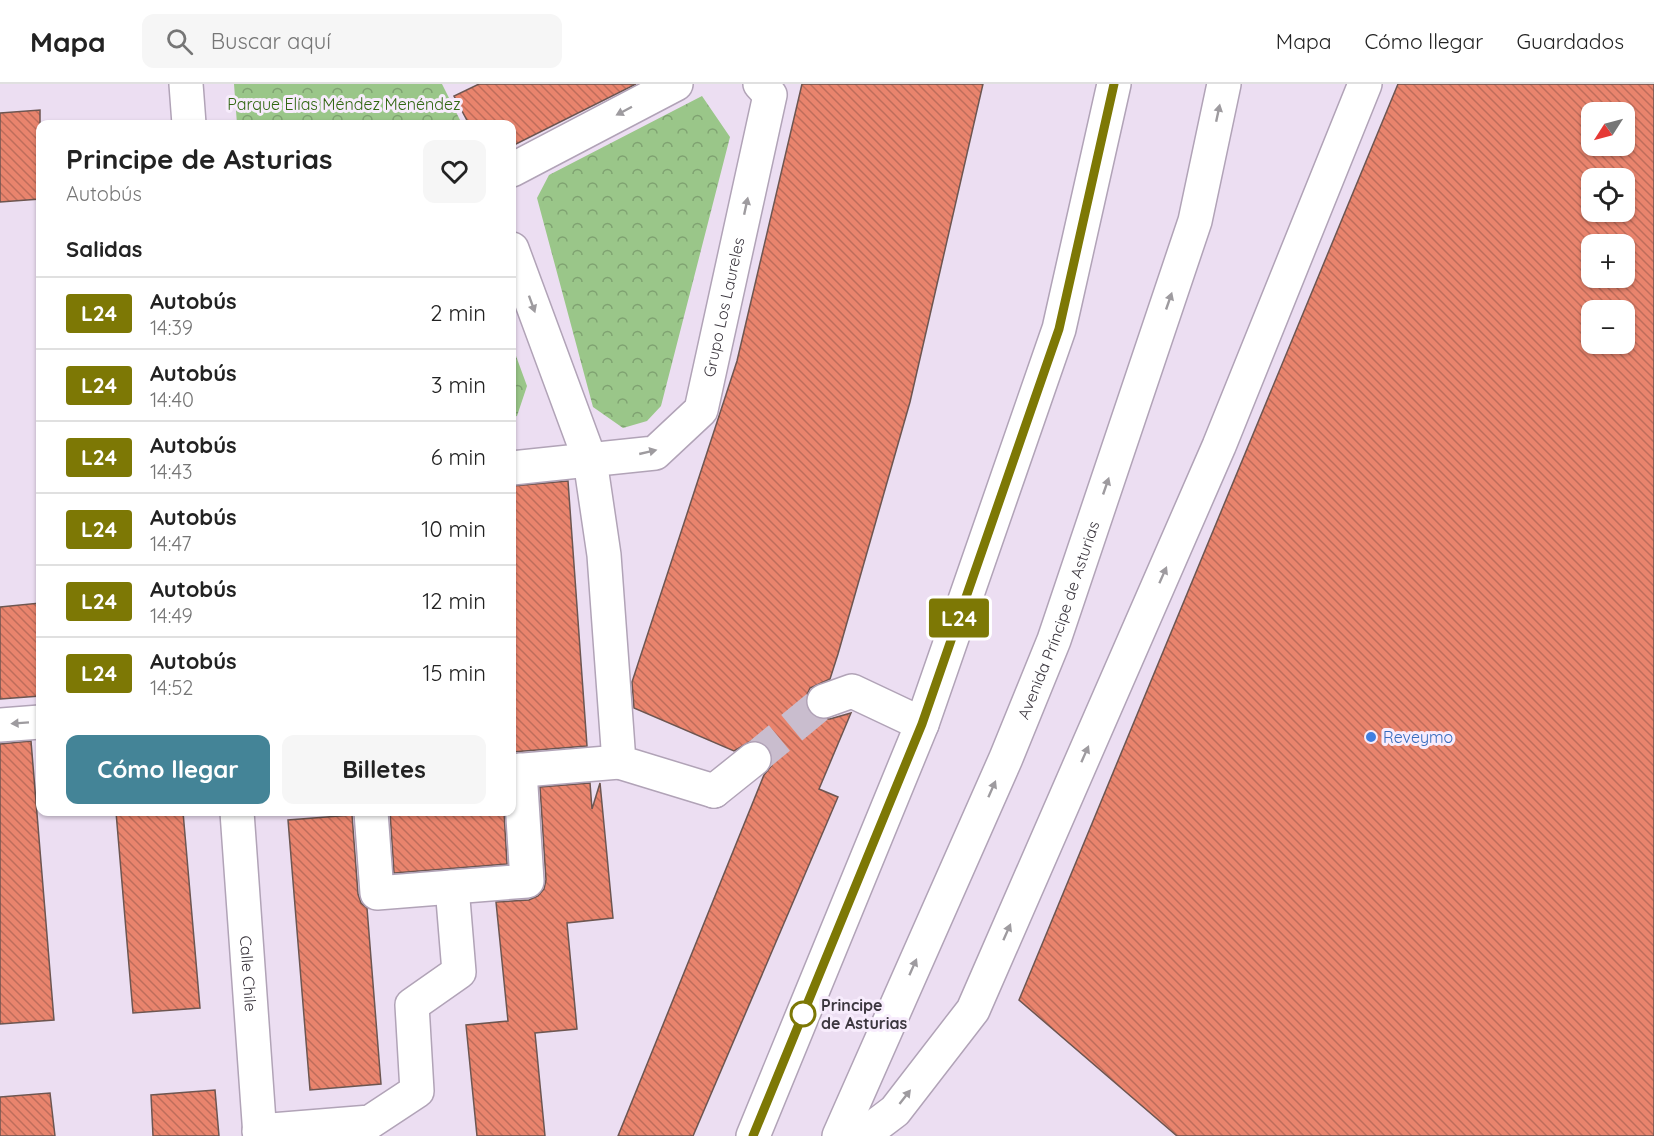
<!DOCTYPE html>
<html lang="es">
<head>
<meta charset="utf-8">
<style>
  :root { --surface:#fff; --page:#f6f6f6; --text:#222; --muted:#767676; --line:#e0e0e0; --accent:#448497 }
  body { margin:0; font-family:Quicksand,sans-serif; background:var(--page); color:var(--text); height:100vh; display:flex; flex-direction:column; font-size:22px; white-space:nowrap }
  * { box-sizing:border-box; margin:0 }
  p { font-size:20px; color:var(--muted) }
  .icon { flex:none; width:33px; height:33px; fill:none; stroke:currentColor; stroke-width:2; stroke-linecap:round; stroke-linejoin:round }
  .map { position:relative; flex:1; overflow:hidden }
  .side { position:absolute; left:36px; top:36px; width:480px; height:696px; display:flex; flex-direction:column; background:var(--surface); border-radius:12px; box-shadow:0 2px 4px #0004 }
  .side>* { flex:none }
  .badge { padding:0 12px; border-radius:4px; font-size:21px; line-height:39px }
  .needle { width:39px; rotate:234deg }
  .controls { position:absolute; left:1581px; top:18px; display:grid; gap:12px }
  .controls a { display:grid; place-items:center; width:54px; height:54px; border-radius:12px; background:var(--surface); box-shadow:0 2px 4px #0004; font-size:30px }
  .map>.badge { position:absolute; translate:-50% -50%; box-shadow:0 0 0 3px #fff }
  h2 { padding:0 30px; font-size:22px; line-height:54px }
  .round { display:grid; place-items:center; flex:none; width:63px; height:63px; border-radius:12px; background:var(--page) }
  .summary { display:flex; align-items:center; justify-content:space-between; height:102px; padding:0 30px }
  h1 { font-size:28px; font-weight:800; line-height:45px }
  .cta { display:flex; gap:12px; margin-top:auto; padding:12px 30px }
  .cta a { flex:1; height:69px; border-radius:12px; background:var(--accent); color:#fff; font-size:24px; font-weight:800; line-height:69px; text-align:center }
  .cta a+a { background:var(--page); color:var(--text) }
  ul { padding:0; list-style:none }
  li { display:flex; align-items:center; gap:18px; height:72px; padding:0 30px; border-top:2px solid var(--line) }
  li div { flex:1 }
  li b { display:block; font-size:22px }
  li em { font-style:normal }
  li .badge { min-width:66px; font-weight:700; text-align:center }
  header { display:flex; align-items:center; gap:36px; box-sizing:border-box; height:84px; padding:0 30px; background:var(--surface); border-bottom:2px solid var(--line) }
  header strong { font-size:28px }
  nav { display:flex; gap:33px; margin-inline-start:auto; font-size:21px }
  .search { width:420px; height:54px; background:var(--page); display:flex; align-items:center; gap:15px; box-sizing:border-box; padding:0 21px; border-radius:12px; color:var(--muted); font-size:22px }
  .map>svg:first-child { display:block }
  .park { fill:url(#park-crowns) }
  .building { fill:url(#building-back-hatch); stroke:#6d5651; stroke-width:1.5; fill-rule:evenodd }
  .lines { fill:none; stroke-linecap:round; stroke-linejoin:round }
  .pedestrian-tunnel { stroke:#c9bdce; stroke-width:33; stroke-dasharray:33 16; stroke-linecap:butt }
  .pedestrian-casing { stroke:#b1a3b7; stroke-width:36 }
  .minor-casing { stroke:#b1a3b7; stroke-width:36 }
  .trunk-casing { stroke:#b1a3b7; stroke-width:36 }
  .pedestrian { stroke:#fff; stroke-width:33 }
  .minor { stroke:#fff; stroke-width:33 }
  .trunk { stroke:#fff; stroke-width:33 }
  .oneway { fill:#9e9b9f }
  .line-casing { stroke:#fff; stroke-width:14 }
  .line { stroke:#7d7805; stroke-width:9 }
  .shop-dot { fill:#3f7fe0; stroke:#f7ecfc; stroke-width:2 }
  .stop-dot { fill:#fff; stroke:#7d7805; stroke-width:3 }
  .labels { text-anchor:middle; stroke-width:6; stroke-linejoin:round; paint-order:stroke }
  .park-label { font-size:16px; fill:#306611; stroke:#f7ecfc }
  .street-label { font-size:16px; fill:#3c373f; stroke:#f7ecfc }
  .shop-label { font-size:16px; fill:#366cbe; stroke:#f7ecfc; text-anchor:start }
  .stop-label { font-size:16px; font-weight:bold; fill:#3c373f; stroke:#f7ecfc; text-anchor:start }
</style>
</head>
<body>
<header>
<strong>Mapa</strong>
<div class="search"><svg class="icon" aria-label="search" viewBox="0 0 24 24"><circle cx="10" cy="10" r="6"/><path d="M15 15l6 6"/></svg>Buscar aquí</div>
<nav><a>Mapa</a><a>Cómo llegar</a><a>Guardados</a></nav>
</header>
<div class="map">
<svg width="1654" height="1052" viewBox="0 0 1654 1052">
  <defs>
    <pattern id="park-crowns" width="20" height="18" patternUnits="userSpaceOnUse" patternTransform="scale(1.5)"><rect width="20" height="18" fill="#9ac689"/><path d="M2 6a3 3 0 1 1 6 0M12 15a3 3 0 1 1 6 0" fill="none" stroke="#7fa271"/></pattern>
    <pattern id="building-back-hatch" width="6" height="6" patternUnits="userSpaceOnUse" patternTransform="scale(1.5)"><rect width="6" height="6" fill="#e9846d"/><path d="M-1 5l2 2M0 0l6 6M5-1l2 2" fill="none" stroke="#be6d5b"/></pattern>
  </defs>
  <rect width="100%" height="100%" fill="#ecdef2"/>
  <path class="park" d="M 234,0 L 442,0 L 462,40 L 237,40 Z
    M 702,12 L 730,53 L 661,322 L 647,337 L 623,344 L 593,323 L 537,114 L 549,91 Z
    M 512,261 L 527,302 L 517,332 L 512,333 Z"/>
  <path class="building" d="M 479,0 L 636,0 L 512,62 L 512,40 L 469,40 L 454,12 Z
    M 802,0 L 983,0 L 910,318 L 838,570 L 830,595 L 810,604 L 806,613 L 807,624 L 811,631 L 820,635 L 830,635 L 851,629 L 819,705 L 838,713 L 693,1052 L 618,1052 L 764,691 L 772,681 L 772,672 L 768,663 L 761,658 L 751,657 L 734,667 L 634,624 L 632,598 L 737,277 Z
    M 1398,0 L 1654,0 L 1654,1052 L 1177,1052 L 1019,916 ZM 1592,28 L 1624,28 L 1624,62 L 1592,62 ZM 1592,94 L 1624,94 L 1624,128 L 1592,128 ZM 1592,160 L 1624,160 L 1624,194 L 1592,194 ZM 1592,226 L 1624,226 L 1624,260 L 1592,260 Z
    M 40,26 L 40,115 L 0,118 L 0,29 Z
    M 568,397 L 587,662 L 512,668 L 512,402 Z
    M 40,519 L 40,612 L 0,615 L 0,523 Z
    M 31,657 L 54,936 L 0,940 L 0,660 Z
    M 590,699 L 592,725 L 600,699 L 613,834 L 567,839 L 577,945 L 535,949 L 545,1052 L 477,1052 L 466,941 L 508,937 L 496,818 L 529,816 L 538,812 L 544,805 L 546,796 L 540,703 Z
    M 116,728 L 183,728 L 200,924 L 133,929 Z
    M 390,728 L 504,728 L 507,780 L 394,789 Z
    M 352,731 L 358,810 L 361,819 L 367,824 L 381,1000 L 310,1006 L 288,736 Z
    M 215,1006 L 219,1052 L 153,1052 L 151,1011 Z
    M 50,1009 L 55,1052 L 0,1052 L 0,1013 Z"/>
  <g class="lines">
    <path class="pedestrian-tunnel" d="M 754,675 L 824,617"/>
    <defs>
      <path id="pedestrian" d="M 824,617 L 852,607 L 922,640
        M 512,687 L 619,678
        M 714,707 L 754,675
        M 371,728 L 377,809 L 527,797 L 520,686"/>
      <g id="minor">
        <path d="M 186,0 L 189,40"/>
        <path d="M 512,86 L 676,0"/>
        <path d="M 512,165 L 590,376 L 604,471 L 619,678 L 714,707"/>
        <path id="s1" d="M 512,384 L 655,369 L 701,326 L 770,11 L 760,0"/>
        <path d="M 0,641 L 40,638"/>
        <path id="s2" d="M 237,728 L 260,1052"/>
        <path d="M 259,1047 L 370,1038 L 417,1007 L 412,921 L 459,888 L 452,803"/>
        <path d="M 862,1052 L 895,1027 L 973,926 L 1219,362 L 1365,0"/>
      </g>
      <g id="trunk">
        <path d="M 753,1052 L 922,640 L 1059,245 L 1114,0"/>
        <path id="s3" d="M 839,1052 L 1006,674 L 1054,556 L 1195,137 L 1224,0"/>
      </g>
    </defs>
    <use href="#pedestrian" class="pedestrian-casing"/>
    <use href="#minor" class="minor-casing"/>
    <use href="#trunk" class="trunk-casing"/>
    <use href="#pedestrian" class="pedestrian"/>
    <use href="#minor" class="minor"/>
    <use href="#trunk" class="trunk"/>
  </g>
  <defs><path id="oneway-solid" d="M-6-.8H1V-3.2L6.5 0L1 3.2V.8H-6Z" transform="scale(1.5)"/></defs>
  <g class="oneway">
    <use href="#oneway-solid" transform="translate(624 27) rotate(152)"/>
    <use href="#oneway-solid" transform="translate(1218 29) rotate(-78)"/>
    <use href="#oneway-solid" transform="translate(746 122) rotate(-78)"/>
    <use href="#oneway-solid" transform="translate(1169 217) rotate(-71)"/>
    <use href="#oneway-solid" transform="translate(532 220) rotate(70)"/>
    <use href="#oneway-solid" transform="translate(648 368) rotate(-13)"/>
    <use href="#oneway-solid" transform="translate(1106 402) rotate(-71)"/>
    <use href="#oneway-solid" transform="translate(1163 491) rotate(-66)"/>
    <use href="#oneway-solid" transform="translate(20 639) rotate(176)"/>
    <use href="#oneway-solid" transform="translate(1085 670) rotate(-66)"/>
    <use href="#oneway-solid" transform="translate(992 705) rotate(-66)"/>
    <use href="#oneway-solid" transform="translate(1007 848) rotate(-66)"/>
    <use href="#oneway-solid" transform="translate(913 883) rotate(-66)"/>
    <use href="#oneway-solid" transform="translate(905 1013) rotate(-52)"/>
  </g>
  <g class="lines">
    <defs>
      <path id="line" d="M 753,1052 L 922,640 L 1059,245 L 1114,0"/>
    </defs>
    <use href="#line" class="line-casing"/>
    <use href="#line" class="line"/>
  </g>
  <circle class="shop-dot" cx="1371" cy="653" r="6"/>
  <circle class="stop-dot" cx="803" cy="930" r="12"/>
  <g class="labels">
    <g class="park-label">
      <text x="344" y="26">Parque Elías Méndez Menéndez</text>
    </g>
    <g class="street-label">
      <text dy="6" stroke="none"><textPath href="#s1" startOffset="312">Grupo Los Laureles</textPath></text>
      <text dy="6" stroke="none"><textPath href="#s3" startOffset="561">Avenida Príncipe de Asturias</textPath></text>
      <text dy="6" stroke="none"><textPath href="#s2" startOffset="162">Calle Chile</textPath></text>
    </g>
    <g class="shop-label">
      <text x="1383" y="659">Reveymo</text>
    </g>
    <g class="stop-label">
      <text x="821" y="927">Principe<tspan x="821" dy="18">de Asturias</tspan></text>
    </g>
  </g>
</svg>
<div class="controls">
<a><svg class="needle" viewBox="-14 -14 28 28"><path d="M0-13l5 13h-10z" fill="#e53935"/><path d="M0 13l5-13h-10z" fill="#767676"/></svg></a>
<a><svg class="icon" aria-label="locate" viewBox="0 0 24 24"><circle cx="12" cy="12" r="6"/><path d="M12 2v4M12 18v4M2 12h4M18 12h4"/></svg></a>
<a>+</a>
<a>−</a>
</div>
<b class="badge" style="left:959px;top:534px;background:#7d7805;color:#fff">L24</b>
<section class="side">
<div class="summary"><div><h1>Principe de Asturias</h1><p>Autobús</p></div><a class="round"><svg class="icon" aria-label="heart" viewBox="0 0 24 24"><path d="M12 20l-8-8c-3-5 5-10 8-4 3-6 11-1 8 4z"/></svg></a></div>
<h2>Salidas</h2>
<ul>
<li><span class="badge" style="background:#7d7805;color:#fff">L24</span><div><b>Autobús</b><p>14:39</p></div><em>2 min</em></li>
<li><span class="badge" style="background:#7d7805;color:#fff">L24</span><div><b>Autobús</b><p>14:40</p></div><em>3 min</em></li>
<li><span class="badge" style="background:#7d7805;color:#fff">L24</span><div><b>Autobús</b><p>14:43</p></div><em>6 min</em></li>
<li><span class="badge" style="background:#7d7805;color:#fff">L24</span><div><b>Autobús</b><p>14:47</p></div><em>10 min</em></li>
<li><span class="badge" style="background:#7d7805;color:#fff">L24</span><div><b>Autobús</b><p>14:49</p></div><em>12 min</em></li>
<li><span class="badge" style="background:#7d7805;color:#fff">L24</span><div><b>Autobús</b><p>14:52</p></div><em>15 min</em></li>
</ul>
<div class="cta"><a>Cómo llegar</a><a>Billetes</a></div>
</section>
</div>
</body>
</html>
